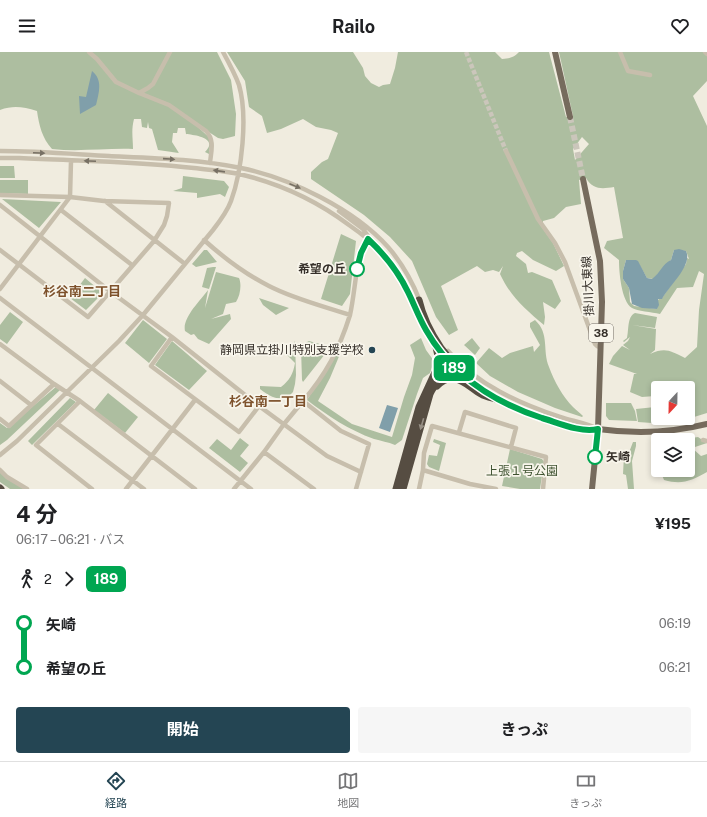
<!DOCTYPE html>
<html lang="ja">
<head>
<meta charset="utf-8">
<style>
  :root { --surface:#fff; --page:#f6f6f6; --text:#202124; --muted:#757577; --line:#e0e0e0; --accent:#244553 }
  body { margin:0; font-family:"Public Sans","Noto Sans JP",sans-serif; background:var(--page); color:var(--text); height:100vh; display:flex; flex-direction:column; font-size:15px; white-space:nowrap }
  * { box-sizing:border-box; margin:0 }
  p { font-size:13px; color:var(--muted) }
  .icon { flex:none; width:22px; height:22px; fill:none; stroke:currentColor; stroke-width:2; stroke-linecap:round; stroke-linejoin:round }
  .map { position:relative; height:437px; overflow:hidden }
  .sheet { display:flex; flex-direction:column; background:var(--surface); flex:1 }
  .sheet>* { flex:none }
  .badge { padding:0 8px; border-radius:6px; font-size:14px; line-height:26px }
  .needle { width:26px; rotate:202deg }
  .controls { position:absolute; left:651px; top:329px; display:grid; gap:8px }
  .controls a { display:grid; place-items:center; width:44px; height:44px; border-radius:4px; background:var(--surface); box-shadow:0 2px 6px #0003; font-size:20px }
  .map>.badge { position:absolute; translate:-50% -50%; box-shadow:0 0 0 2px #fff }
  .legs { display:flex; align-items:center; gap:6px; height:44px; padding:0 16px; font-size:13px }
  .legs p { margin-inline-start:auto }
  .head { display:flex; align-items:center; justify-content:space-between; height:68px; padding:0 16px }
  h1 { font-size:22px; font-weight:700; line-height:30px }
  .primary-button { display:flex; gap:8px; margin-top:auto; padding:8px 16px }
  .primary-button a { flex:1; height:46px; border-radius:4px; background:var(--accent); color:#fff; font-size:16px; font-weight:700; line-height:46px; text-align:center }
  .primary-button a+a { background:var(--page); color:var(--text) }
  ul { padding:0 16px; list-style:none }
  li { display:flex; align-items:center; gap:14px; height:44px; font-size:15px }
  li i { display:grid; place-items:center; width:6px; height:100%; margin:0 5px; background:currentColor }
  li i::after { content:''; width:10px; height:10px; margin:-5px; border:3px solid; border-radius:50%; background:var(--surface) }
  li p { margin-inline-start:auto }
  li:first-child i { background:linear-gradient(#0000 50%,currentColor 0) }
  li:last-child i { background:linear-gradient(currentColor 50%,#0000 0) }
  header { display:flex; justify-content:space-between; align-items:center; height:52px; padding:0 16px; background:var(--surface); font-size:18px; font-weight:700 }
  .menu { display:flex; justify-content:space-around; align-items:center; height:56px; border-top:1px solid var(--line); background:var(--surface); font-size:11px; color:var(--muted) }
  .menu a { display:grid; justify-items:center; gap:2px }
  .menu .selected { color:var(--accent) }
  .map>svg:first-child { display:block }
  .green { fill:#adbea0; fill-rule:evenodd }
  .water { fill:#809faa }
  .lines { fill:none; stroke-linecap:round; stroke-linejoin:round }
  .minor-tunnel { stroke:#cbc6bb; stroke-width:4.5; stroke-dasharray:4.5 2; stroke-linecap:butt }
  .major-tunnel { stroke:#cbc6bb; stroke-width:6; stroke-dasharray:6 3; stroke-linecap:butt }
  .minor { stroke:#c7beac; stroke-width:4.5 }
  .major { stroke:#766b5d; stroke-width:6 }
  .highway { stroke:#564d42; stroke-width:7 }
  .oneway { fill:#777064 }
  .oneway2 { fill:#979086 }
  .line-1-casing { stroke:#fff; stroke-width:9 }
  .line-1 { stroke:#00a651; stroke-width:6 }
  .stop-1-dot { fill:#fff; stroke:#00a651; stroke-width:2 }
  .poi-dot { fill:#244553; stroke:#f8f5eb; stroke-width:1.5 }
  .labels { text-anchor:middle; stroke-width:3.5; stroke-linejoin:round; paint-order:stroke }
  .shield { fill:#f8f5eb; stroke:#706b64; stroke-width:1 }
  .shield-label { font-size:11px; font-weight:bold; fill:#36302a }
  .stop-label { font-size:12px; font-weight:bold; fill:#36302a; stroke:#f8f5eb; text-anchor:end }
  .street-label { font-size:12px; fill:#36302a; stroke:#f8f5eb }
  .poi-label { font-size:12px; fill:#36302a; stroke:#f8f5eb; text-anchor:end }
  .park-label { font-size:12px; fill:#3e5230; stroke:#f8f5eb }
  .neighbourhood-label { font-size:13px; font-weight:bold; fill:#7d512b; stroke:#f8f5eb }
</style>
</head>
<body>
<header><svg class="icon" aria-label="menu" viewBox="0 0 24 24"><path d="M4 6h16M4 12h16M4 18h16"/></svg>Railo<svg class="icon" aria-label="heart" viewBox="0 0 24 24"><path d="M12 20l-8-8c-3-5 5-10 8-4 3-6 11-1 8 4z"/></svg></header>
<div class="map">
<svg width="707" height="437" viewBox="0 0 707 437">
  <rect width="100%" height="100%" fill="#f0ecdf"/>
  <path class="green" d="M 0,0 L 217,0 L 231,28 L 236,62 L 235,84 L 223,87 L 218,86 L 189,67 L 211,87 L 209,102 L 205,100 C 219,86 195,83 186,82 L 185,76 L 178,76 L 177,81 L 173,81 L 172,90 L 179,101 L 158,98 L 152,77 L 149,76 L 148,70 L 147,76 L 142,75 L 141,67 L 134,67 C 131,79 133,86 133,97 C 106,96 79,100 52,97 C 42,86 39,73 37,59 C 23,55 14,53 0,58 Z
    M 227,0 L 353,0 L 363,16 L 365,24 L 371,31 L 379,35 L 383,33 L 390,32 L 395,16 L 398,0 L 495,0 L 502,7 C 510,6 513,6 519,0 L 549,0 L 566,65 L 573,64 L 559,0 L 707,0 L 707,29 L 693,44 L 707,74 L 707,361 L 681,369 L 652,371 L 638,370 L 636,357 L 655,355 L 658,362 L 658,366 L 688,366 L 688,336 L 658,336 L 658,341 L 654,340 L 655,344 L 642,345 L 630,340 L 634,322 L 637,322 L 609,312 L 613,304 L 622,294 L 630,298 L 623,293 L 628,289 L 630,285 L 624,290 L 623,289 L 627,286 C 629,277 627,265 635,261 L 657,265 L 655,276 L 632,273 L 656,277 L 655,298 L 650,302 C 666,295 670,299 685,306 L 697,295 L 699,258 L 704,222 L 699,219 L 693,235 L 677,236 L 660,262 C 652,260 637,259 632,256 C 621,249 619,219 619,208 L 604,196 L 607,189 L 623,186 L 614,135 C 602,137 593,138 586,126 L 579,128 L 581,152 L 566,155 L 554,166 L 543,169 L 543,171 L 539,171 L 553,191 L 564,214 L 556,219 L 533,208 L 522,199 L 517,201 L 516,204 L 526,212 L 528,221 L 532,220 L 552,228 L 561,249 L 555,257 L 543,250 L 545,265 L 544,273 C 526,258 510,244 500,222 L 503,214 L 499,220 L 493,218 L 485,220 L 477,214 L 441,234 L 458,278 L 449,283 L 436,265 L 412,209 L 390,185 L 364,163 L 311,127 L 311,120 L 322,110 L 328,107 L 338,81 L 331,78 L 316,75 L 303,67 L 281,77 L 267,81 L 262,64 L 249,55 L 245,29 ZM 582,85 L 589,92 L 575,108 L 573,97 ZM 674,198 L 686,199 L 689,207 L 687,206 L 686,212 L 662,246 L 660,246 L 658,248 L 657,257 L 634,254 L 630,250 L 629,236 L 623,227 L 623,219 L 626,208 L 639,212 L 647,226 L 653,227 L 671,208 Z
    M 0,114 L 14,114 L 15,126 L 0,126 Z
    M 183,124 L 224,129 L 229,135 L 225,145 L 220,142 L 197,146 L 197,141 L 173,139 L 182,136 Z
    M 0,128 L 28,128 L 28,142 L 0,141 Z
    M 2,147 L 61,150 L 39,176 Z
    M 341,182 L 356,189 L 350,242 L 342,254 L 321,247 Z
    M 204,198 L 207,198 L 217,210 L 196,215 L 192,212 Z
    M 213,215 L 216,215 L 209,237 L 202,235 L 207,216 Z
    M 216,220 L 239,226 C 242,233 240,244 236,250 L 226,252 L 223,262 L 211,267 L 230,262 L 231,267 L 209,292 L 198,287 L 194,282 L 191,283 L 185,279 C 182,266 200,249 208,238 L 205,256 Z
    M 85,226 L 103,241 L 86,258 L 70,246 Z
    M 259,246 L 289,256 L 276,263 L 263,253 Z
    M 10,260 L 23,270 L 7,292 L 0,287 L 0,273 Z
    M 143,268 L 167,287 L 149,311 L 125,291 Z
    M 535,268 C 550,282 542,298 549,315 C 554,329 563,345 573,355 C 576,358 580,361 583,364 L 582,365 L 555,356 L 518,340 L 490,324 L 476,311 L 489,296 L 502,306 L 510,301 L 533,294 L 534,300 L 540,293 L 530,275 L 530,271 Z
    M 421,286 L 426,298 L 434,309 L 430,321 L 423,326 L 417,342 L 402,388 L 395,393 C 388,390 381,389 374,387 C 349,378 328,364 307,348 L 337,301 L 340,302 L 330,326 L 318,349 L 352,372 L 392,385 L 404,345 L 412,323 L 415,306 L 410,293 Z
    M 472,286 L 480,296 L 475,303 L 464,293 Z
    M 172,289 L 207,319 L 189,338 L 155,313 Z
    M 295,289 L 296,323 L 295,332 L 293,340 L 286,347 C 275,347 269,344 260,337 L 260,334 L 281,335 C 290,328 293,322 295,311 L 287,303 Z
    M 309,289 L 327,294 L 325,302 L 303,330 L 302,328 L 301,296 L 305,291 Z
    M 57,334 L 60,338 L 7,388 L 0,393 L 0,371 L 7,376 Z
    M 108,341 L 138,365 L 125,381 L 94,358 Z
    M 70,346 L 76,350 L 32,393 L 28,389 Z
    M 606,351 L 631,351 L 635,359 L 637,369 L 609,368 L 606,364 Z
    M 698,385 L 707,391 L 692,396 L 701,404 L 707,402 L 707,420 C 691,429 682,433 664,428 L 660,418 L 688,418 L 688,388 L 679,388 Z
    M 240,386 L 249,393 L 240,404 L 248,411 L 240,420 L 209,396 L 217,387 L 231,398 Z
    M 434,387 L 446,391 L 439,419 L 429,415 L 427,412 L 429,403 L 437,404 L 440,393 L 433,390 Z
    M 633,390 L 636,390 L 636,394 L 632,409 L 634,437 L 628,437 L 626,423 L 623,422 L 624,403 L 628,403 Z
    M 510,397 L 542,407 L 544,410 L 540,437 L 520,437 L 502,434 Z
    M 0,420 L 24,437 L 10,437 L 0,430 Z"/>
  <path class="water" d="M 92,19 C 103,28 99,40 96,53 L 80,62 L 79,44 L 86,45 Z
    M 679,197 L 686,199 C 693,213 669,234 662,247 L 658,247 L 659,253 L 657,257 L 642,256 L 632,252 L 629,236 L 623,227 L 623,219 L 626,208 L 636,208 L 638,209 L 647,226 L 652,227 C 661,220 662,212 671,208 L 674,198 Z
    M 387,353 L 398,356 L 390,380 L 379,376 Z"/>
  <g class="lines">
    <path class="minor-tunnel" d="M 466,0 L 506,99"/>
    <path class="major-tunnel" d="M 570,65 L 583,127"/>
    <path class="minor" d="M 89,0 L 97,7 L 116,30 L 139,41 L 148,36 L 153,32 L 170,0
      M 620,0 L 628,19 L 650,23
      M 705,0 L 707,2
      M 139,41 L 169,53 L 206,79 C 215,88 211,100 210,111
      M 0,99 C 36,99 73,102 109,104 C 153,106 198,107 241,116 C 290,126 354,157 388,195 C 402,211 412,229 420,249
      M 506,99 L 538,167 L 555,191 L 565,210 L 595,292 L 597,294 L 600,295
      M 0,106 L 19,106 C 77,109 136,109 194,116 C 209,118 225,119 239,122 C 278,131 317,149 349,173 C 362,182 375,192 385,204 C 409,233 416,267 436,296 C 447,312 462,322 475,335
      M 0,143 L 70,145 L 104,149 L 169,151 L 167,164 L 164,173 L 154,189 L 88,265 L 0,198
      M 105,149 L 185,212
      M 0,153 L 111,240 L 172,285 L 259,354 L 327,404 L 361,420
      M 61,158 L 132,213
      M 204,188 C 224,206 245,222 269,234 C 294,247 323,254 350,263 C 354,245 355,226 359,207 C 361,199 367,192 368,184 L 363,177 L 339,159
      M 0,237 L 70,145 L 71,109
      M 0,246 L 251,437
      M 172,285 L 151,314 L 239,380 L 259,354
      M 0,292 L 54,332 L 80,349 L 195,437
      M 448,299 C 477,333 519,351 560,365 C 572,369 586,371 598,377
      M 0,329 L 31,353
      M 497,347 L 537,364 L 569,375 L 589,379 L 598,377
      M 80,349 L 36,393 L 92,437
      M 303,349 C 326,322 339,298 350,263
      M 0,367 L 9,374 L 54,332
      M 58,372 L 144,437
      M 459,380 L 465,360 L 516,376 L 511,395
      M 703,388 L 707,389
      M 264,400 L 314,437
      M 0,403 L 17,389 L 119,289 L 143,263 L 213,178 C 220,169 227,160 231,149 C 242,119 248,64 239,33 C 235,22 229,11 223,0
      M 0,418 L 7,425 L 27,437
      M 423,418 L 470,432 L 496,437
      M 126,437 L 195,348
      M 234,437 L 264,400 L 284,372 L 303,349 L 341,379 L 369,392 L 356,437
      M 419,437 L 423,418 L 424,401 L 432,374 L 546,405 L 543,437"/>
    <path class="major" d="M 555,0 L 570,65
      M 583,127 L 600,209 L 602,250 L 598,377 L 592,437
      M 598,377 C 634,382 671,381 707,372"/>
    <path class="highway" d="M 446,313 L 452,311 L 461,313
      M 437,334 C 454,317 466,333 481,342 C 486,345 493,346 499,348
      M 0,436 L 1,437
      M 396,437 L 419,355 L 437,316 L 438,304 L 436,295
      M 403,437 L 430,342 C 435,331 445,323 448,312 C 451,306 445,301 441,296 C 431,281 423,266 419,248"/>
  </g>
  <defs><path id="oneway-solid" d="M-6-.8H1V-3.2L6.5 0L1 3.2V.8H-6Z"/></defs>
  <g class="oneway">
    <use href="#oneway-solid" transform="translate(39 101) rotate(3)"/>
    <use href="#oneway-solid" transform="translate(169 107) rotate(4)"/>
    <use href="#oneway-solid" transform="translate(90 109) rotate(-177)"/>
    <use href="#oneway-solid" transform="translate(219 119) rotate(-172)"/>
    <use href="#oneway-solid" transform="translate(295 134) rotate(22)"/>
  </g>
  <use class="oneway2" href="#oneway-solid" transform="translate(422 372) rotate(106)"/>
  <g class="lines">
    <defs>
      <path id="line-1" d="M 357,217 L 361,201 L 368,187 C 384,202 398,219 408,240 C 414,252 419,266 426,278 C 452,324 493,350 542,366 C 559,371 580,381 598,377 L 595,405"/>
    </defs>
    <use href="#line-1" class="line-1-casing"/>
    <use href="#line-1" class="line-1"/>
  </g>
  <g class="stop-1-dot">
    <circle cx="357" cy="217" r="7"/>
    <circle cx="595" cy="405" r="7"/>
  </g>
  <circle class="poi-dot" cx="372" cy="298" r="4"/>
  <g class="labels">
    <rect class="shield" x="589" y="272" width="24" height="18" rx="3"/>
    <g class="shield-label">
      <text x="601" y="285">38</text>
    </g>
    <g class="stop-label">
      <text x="346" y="221">希望の丘</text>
      <text x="606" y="409" text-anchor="start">矢崎</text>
    </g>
    <g class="street-label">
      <text transform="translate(588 234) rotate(-93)" y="4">掛川大東線</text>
    </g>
    <g class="poi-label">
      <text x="364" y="302">静岡県立掛川特別支援学校</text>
    </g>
    <g class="park-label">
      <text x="522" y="423">上張１号公園</text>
    </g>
    <g class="neighbourhood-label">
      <text x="82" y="244">杉谷南二丁目</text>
      <text x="268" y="354">杉谷南一丁目</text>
    </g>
  </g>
</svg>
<div class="controls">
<a><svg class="needle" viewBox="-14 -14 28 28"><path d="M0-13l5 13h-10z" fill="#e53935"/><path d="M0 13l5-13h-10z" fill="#757577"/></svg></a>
<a><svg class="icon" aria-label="layers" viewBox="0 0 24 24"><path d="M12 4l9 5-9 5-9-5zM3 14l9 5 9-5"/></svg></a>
</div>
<b class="badge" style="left:454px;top:316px;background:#00a651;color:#fff">189</b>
</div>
<section class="sheet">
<div class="head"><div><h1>4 分</h1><p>06:17 – 06:21 · バス</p></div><b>¥195</b></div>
<div class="legs"><svg class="icon" aria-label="walk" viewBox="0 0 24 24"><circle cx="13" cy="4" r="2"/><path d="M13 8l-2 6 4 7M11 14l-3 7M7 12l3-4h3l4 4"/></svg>2<svg class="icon" aria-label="forward" viewBox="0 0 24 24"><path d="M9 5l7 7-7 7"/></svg><b class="badge" style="background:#00a651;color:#fff">189</b></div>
<ul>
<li><i style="color:#00a651"></i><b>矢崎</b><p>06:19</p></li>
<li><i style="color:#00a651"></i><b>希望の丘</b><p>06:21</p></li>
</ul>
<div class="primary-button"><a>開始</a><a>きっぷ</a></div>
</section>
<nav class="menu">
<a class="selected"><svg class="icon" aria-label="directions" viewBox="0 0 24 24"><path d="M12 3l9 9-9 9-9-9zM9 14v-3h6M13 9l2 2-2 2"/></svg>経路</a>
<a><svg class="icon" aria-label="map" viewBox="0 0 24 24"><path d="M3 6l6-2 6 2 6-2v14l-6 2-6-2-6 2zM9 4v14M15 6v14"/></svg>地図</a>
<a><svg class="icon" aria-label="tickets" viewBox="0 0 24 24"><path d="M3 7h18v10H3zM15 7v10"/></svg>きっぷ</a>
</nav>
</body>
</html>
